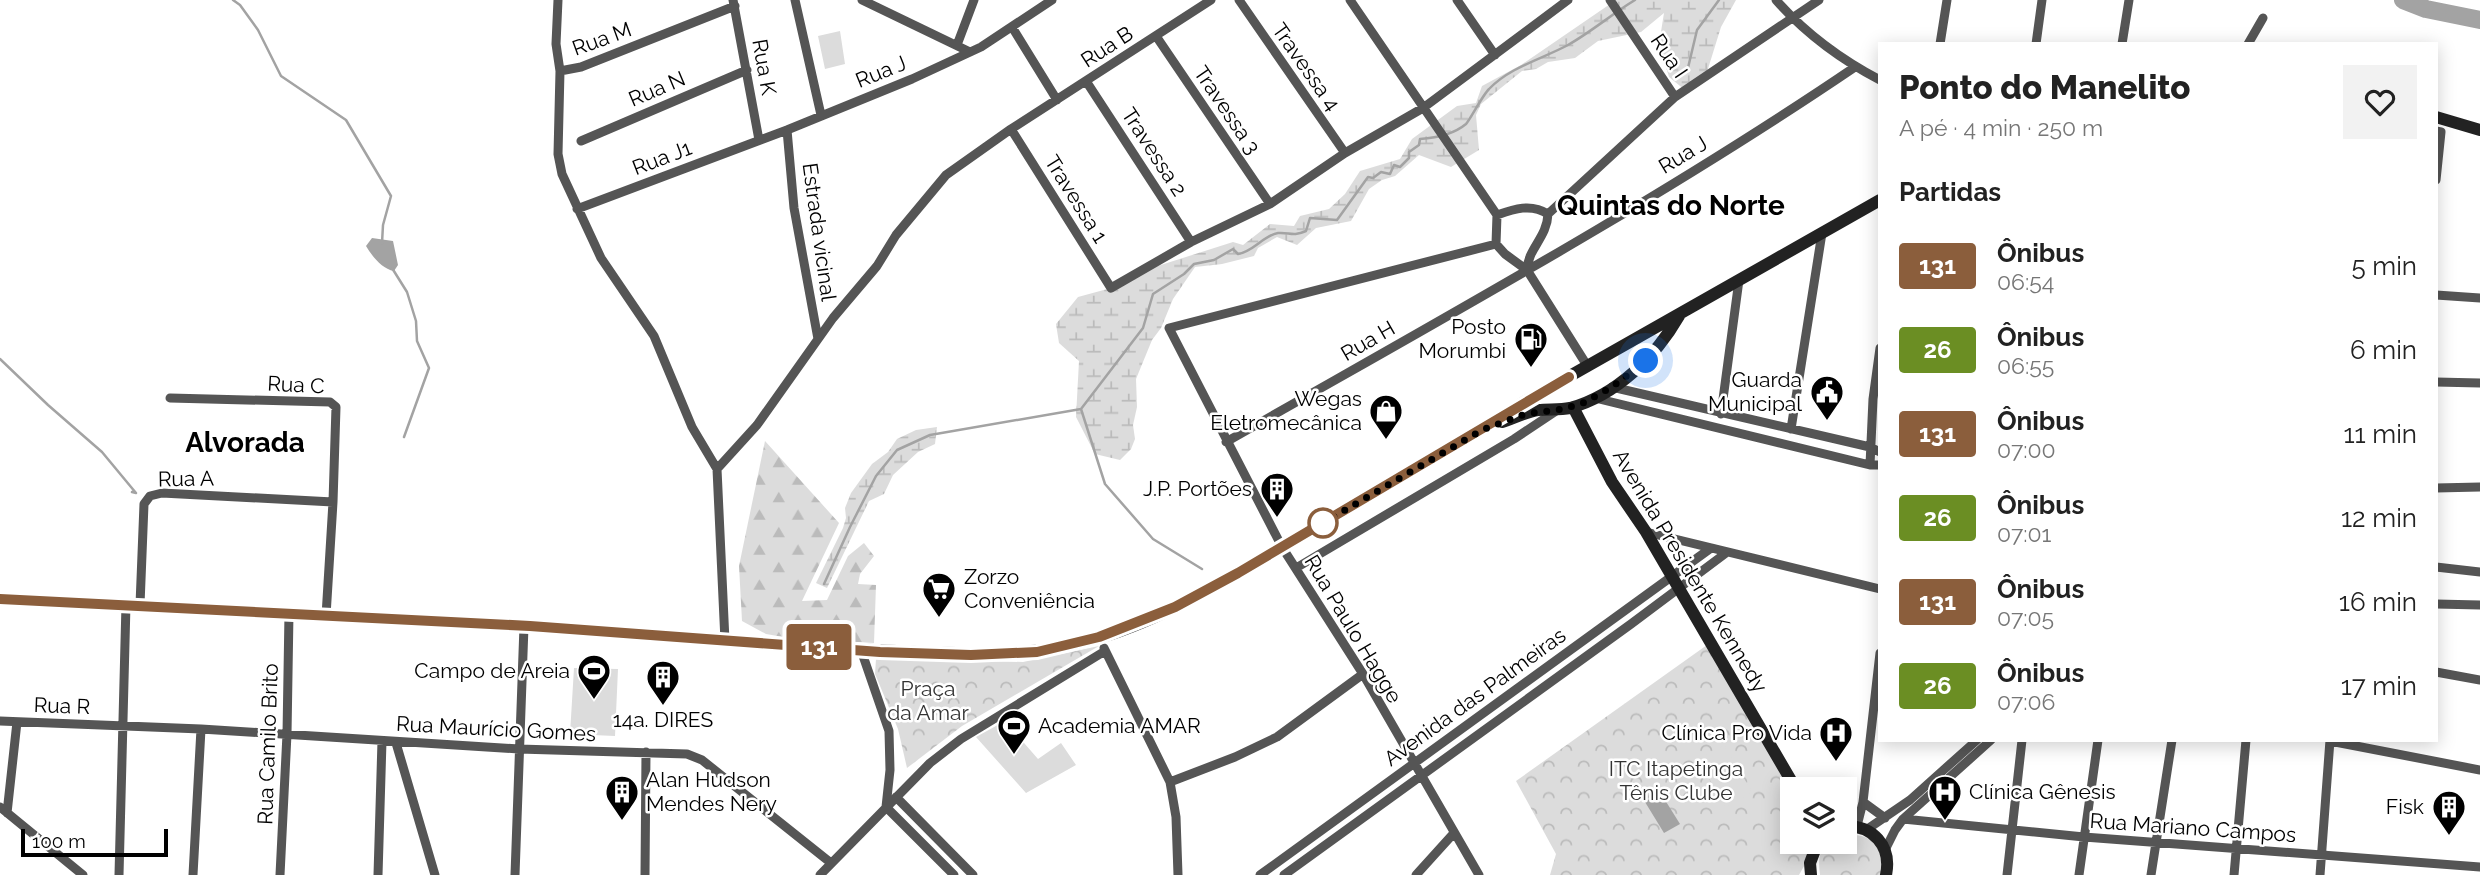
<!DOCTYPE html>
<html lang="pt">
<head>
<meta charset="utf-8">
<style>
  :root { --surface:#fff; --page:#f2f2f2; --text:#222; --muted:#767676 }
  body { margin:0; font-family:Raleway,sans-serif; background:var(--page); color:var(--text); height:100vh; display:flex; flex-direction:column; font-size:26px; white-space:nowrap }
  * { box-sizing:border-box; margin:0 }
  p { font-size:23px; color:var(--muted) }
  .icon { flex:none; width:38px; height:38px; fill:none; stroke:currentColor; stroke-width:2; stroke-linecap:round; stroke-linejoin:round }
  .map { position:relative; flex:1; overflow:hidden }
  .details { position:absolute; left:1878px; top:42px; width:560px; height:700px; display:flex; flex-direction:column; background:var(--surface); border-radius:0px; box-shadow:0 4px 18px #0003 }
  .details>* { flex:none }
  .badge { padding:0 14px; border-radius:5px; font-size:24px; line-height:46px }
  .tools { position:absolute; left:1780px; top:777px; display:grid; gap:14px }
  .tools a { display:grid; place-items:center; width:77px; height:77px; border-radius:0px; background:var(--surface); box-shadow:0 4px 18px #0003; font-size:35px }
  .scale { position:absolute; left:21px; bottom:18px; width:147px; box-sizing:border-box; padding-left:7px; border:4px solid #000; border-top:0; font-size:19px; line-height:24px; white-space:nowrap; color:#000; -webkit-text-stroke:5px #fff; paint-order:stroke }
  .you { position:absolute; width:35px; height:35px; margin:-18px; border:5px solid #fff; border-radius:50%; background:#1a73e8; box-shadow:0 0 0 10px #1a73e833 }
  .map>.badge { position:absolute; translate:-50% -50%; box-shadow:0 0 0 4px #fff }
  h2 { padding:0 21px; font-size:26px; line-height:63px }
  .round { display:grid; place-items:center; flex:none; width:74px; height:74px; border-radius:0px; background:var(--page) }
  .headline { display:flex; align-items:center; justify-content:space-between; height:119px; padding:0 21px }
  h1 { font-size:33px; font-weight:800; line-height:52px }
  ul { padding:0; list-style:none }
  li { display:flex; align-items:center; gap:21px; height:84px; padding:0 21px }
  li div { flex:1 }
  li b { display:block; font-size:26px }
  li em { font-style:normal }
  li .badge { min-width:77px; font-weight:700; text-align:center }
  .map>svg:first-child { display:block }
  .forest { fill:url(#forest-firs) }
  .wetland { fill:url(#wetland-marsh) }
  .park { fill:url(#park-crowns) }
  .pitch { fill:#dcdcdc }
  .water { fill:#a3a3a3 }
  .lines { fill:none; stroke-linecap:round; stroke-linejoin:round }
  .stream { stroke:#a3a3a3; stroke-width:2.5 }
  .river { stroke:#a3a3a3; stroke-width:18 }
  .minor { stroke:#555; stroke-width:9 }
  .secondary { stroke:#222; stroke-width:12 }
  .line-casing { stroke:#fff; stroke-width:16 }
  .line { stroke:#8b5e3c; stroke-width:10 }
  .walk { stroke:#000; stroke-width:7; stroke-dasharray:0 12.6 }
  .stop-dot { fill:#fff; stroke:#8b5e3c; stroke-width:3.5 }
  .labels { text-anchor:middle; stroke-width:5; stroke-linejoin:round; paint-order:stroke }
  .street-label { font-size:21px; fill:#000; stroke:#fff }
  .poi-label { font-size:21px; fill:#000; stroke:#fff; text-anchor:end }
  .park-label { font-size:21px; fill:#333; stroke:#fff }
  .district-label { font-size:28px; font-weight:bold; fill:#000; stroke:#fff }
</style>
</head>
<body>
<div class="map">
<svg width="2480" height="875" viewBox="0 0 2480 875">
  <defs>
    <pattern id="forest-firs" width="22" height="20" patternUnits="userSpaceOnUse" patternTransform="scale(1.75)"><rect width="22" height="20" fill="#dcdcdc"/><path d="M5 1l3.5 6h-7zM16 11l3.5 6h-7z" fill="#bbb"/></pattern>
    <pattern id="wetland-marsh" width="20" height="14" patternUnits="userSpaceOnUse" patternTransform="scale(1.75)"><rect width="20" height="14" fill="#dcdcdc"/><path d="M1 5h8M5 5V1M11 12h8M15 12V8" fill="none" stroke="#bbb"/></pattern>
    <pattern id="park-crowns" width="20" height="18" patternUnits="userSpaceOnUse" patternTransform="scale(1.75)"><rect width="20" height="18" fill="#dcdcdc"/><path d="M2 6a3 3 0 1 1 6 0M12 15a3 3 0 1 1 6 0" fill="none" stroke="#bbb"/></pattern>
  </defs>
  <rect width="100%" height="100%" fill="#fff"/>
  <path class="forest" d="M 765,441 L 839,523 L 802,601 L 827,600 L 848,556 L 864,543 L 874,556 L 860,574 L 858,584 L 876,585 L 874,643 L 789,638 L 766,634 L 742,621 L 739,566 Z"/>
  <path class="wetland" d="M 1616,0 L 1736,0 L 1721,27 L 1707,72 L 1685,90 L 1669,77 L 1659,44 L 1664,13 L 1641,32 L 1598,41 L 1575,58 L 1548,62 L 1536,69 L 1522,71 L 1481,104 L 1476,115 L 1479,150 L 1451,167 L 1419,155 L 1395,176 L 1382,180 L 1369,189 L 1351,221 L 1316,228 L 1297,245 L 1277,237 L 1258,248 L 1254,256 L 1222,264 L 1195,267 L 1173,299 L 1161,328 L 1152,340 L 1136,379 L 1137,407 L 1133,425 L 1135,439 L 1131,449 L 1120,460 L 1095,454 L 1076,417 L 1079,361 L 1059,343 L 1056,324 L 1078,297 L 1111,288 L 1120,278 L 1233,242 L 1243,245 L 1270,224 L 1294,226 L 1300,216 L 1329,209 L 1345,194 L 1360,171 L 1400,159 L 1412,139 L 1457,106 L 1476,103 L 1482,86 L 1521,65 Z
    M 937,427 L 935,444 L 918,452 L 893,475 L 884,494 L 869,501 L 827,588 L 816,583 L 843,528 L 846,518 L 845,508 L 851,493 L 872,464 L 888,452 L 897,439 L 916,430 Z"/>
  <path class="park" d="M 1707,645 L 1792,789 L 1792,842 L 1806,842 L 1808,859 L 1799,875 L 1550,875 L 1556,854 L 1516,781 Z
    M 1099,646 L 962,726 L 907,768 L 898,729 L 875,674 L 876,659 L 1023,662 Z
    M 1845,834 C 1876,835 1883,846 1881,875 L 1820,875 C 1817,853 1821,842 1844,842 Z"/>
  <path class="pitch" d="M 840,31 L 845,64 L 825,69 L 818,36 Z
    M 574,668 L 618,669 L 615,736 L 570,734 Z
    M 1005,721 L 1038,759 L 1061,743 L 1076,765 L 1026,793 L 976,737 Z
    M 1724,745 L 1752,792 L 1726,807 L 1698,760 Z"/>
  <path class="water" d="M 372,238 L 393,241 L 398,265 L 394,271 C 382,269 372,256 366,246 Z
    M 1660,792 L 1680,824 L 1664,833 L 1645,802 Z"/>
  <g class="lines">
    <path class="stream" d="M 233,0 L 240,5 L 258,30 L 281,76 L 346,120 L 391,196 L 383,225 L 382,243
      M 1687,72 L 1697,30 L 1719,0
      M 392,268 L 407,292 L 416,321 L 417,341 L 429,368 L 404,437
      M 0,359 L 48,405 L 102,452 L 136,493 L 132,492
      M 1202,569 L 1153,539 L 1105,484 L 1081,409 L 1143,328 L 1153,294 L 1184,274 L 1194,264 L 1214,260 L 1233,249 L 1238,254 C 1253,252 1264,235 1278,233 C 1290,232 1292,237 1306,231 L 1310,218 L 1337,220 L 1368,177 L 1373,178 L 1381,172 L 1390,174 L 1394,165 L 1400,167 L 1409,158 L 1409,152 L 1419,145 L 1420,139 C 1435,138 1454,134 1466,124 C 1470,120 1482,96 1489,89 C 1510,67 1542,59 1568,45 C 1591,32 1612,14 1635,0
      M 824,584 L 850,527 L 876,476 L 897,450 L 930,435 L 1081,409"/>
    <path class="river" d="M 2403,0 L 2426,9 L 2480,20"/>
    <path class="minor" d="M 558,0 L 556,44 L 560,71 L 558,154 L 562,174 L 601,258 L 654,336 L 692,427 L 717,469
      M 733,0 L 759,140
      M 795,0 L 821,115
      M 862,0 L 970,52
      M 1239,0 L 1345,153
      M 1350,0 L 1497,215 L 1496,244 L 1505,254 L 1527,270 L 1588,367
      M 1457,0 L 1495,55
      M 1610,0 L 1675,97
      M 1776,0 C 1806,34 1840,59 1880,80
      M 1012,27 L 1057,100
      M 1156,36 L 1270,204
      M 1940,44 L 1947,0
      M 2036,44 L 2042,0
      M 2122,44 L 2129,0
      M 2248,44 L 2263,18
      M 957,45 L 974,0
      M 560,71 L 581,67 L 735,6
      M 1086,81 L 1191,242
      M 1011,129 L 1111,288 L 1191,242 L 1270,204 L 1345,153 L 1423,108 L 1568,0
      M 787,130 L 794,208 L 818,339
      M 2436,131 L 2441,132 L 2436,180
      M 581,141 L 747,70
      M 577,209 L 787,130 L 912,79 L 981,47 L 1052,0
      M 1497,215 C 1514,209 1531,203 1548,214
      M 1527,270 C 1528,248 1547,238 1548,214 L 1675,97 L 1819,0
      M 2436,295 L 2480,298
      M 2436,382 L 2480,383
      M 1612,387 L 1870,447 L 1880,452
      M 170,398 L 330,402 L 336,407 L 333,502 L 326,616
      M 1595,398 L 1870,465 L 1880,465
      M 1721,414 L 1739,280
      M 1791,429 L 1822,233
      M 1226,442 C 1438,321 1653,204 1855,67
      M 1870,465 L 1873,399 L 1880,348
      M 2436,488 L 2480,487
      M 1646,532 L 1880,589
      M 2436,567 L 2480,572
      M 1296,568 L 1514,439 L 1556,411
      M 2436,604 L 2480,605
      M 140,605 L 144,504 L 150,496 L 162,493 L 333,502
      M 725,641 L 717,469 L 757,425 L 833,318 L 877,266 L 896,235 L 946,175 L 1011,129 L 1211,0
      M 1104,648 L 1170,782 L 1176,817 L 1178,875
      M 861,650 L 889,731 L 890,770 L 886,807
      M 2436,672 L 2480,680
      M 0,721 L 201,729 L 519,749 L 687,754 L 702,760 L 831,863
      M 2330,741 L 2480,770
      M 396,743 L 435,875
      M 1170,782 L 1235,757 L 1277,737 L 1363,674
      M 896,797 L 973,875
      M 1863,802 L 1885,818
      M 0,807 L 83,875
      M 886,807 L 954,875
      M 7,813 L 17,722
      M 1903,819 L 2084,837 L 2480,867
      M 1857,826 L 1863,802 L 1880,653
      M 1866,830 L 1910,800 L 1977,740
      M 1885,850 L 1895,830 L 1903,819 L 1991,740
      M 119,875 L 126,604
      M 193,875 L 201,729
      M 280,875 L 287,734 L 289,613
      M 378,875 L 382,741
      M 515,875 L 524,626
      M 645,875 L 646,752
      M 820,875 L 930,763 L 961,739 L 1105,651
      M 1260,875 L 1711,548
      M 1284,875 L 1631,624 L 1726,553
      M 1416,875 L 1454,833
      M 1479,875 L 1363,674 L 1282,547 L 1169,328 L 1496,244
      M 2007,875 L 2022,740
      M 2079,875 L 2098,740
      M 2151,875 L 2172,740
      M 2234,875 L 2246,740
      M 2320,875 L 2330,740"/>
    <path class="secondary" d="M 2436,117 L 2480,130
      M 1573,407 L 1612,482 L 1646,532 L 1796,789
      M 1502,422 C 1514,418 1526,412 1538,410 C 1549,409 1560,410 1570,408 C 1617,395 1656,356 1679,316
      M 0,599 C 207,608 415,618 622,633 C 720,640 818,648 917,652 C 981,654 1035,657 1099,638 C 1175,615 1244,569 1312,529 C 1383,488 1455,448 1524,402 L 1880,200
      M 1844,826 C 1873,825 1892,846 1886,875
      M 1811,875 L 1810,863 L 1818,842"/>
  </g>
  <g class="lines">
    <defs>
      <path id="line" d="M 0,599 L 530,626 L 880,652 L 971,655 L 1037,652 L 1099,637 L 1175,607 L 1238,573 L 1569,377"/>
    </defs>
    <use href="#line" class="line-casing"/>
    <use href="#line" class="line"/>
    <path class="walk" d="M 1323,523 L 1482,430 L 1525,414 L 1563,409 L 1583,403 L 1612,387 L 1646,361"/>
  </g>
  <defs>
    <symbol id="fuel-pin" viewBox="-11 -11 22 30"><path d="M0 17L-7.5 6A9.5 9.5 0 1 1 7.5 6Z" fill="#000" stroke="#fff"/><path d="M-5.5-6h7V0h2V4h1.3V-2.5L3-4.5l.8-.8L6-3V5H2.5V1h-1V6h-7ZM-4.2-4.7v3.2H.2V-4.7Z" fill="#fff"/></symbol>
    <symbol id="civic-pin" viewBox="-11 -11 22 30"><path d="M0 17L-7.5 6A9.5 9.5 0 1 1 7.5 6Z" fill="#000" stroke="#fff"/><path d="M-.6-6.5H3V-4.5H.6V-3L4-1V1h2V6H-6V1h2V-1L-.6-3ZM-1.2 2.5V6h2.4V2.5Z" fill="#fff"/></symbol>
    <symbol id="shop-pin" viewBox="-11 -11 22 30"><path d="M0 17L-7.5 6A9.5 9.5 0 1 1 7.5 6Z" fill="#000" stroke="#fff"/><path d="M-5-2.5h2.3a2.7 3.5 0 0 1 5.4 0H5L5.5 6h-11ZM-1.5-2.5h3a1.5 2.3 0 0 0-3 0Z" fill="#fff"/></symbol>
    <symbol id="building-pin" viewBox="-11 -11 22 30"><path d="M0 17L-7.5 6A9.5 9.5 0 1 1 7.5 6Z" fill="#000" stroke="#fff"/><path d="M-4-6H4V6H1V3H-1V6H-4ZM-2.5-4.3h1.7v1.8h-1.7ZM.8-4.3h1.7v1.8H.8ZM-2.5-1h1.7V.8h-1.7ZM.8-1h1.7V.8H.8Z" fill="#fff"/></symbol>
    <symbol id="supermarket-pin" viewBox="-11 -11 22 30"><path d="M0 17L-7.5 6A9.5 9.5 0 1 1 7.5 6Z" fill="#000" stroke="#fff"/><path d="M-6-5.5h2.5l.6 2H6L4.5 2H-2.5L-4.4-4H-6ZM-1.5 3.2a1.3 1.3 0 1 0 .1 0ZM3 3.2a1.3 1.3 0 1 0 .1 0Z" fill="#fff"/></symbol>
    <symbol id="stadium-pin" viewBox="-11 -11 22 30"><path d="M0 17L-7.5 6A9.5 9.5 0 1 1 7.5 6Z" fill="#000" stroke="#fff"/><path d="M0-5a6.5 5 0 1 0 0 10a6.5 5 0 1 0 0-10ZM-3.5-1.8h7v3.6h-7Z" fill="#fff"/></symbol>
    <symbol id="hospital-pin" viewBox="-11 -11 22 30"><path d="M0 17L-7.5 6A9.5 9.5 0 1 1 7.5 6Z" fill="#000" stroke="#fff"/><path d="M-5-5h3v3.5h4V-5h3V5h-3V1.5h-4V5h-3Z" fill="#fff"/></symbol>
  </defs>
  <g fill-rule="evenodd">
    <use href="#fuel-pin" x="1512" y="320" width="38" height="52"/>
    <use href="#civic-pin" x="1808" y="373" width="38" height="52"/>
    <use href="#shop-pin" x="1367" y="392" width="38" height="52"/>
    <use href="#building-pin" x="1258" y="470" width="38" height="52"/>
    <use href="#supermarket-pin" x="920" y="570" width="38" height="52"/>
    <use href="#stadium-pin" x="575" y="652" width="38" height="52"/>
    <use href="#building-pin" x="644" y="658" width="38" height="52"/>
    <use href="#stadium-pin" x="995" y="707" width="38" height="52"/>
    <use href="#hospital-pin" x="1817" y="714" width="38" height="52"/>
    <use href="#building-pin" x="603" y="773" width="38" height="52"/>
    <use href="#hospital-pin" x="1926" y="773" width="38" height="52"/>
    <use href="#building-pin" x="2430" y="788" width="38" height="52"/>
  </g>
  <circle class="stop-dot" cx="1323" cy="523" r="14"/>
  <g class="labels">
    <g class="street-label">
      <text transform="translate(602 39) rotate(-20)" y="7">Rua M</text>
      <text transform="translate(1107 47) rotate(-33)" y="7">Rua B</text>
      <text transform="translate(1669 56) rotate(56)" y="7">Rua I</text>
      <text transform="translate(764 67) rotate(80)" y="7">Rua K</text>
      <text transform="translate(1306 67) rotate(55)" y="7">Travessa 4</text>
      <text transform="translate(881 72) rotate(-22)" y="7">Rua J</text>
      <text transform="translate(657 89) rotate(-23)" y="7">Rua N</text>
      <text transform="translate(1227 110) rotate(56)" y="7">Travessa 3</text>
      <text transform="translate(1154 152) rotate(57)" y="7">Travessa 2</text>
      <text transform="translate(1683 155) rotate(-31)" y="7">Rua J</text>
      <text transform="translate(662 158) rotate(-21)" y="7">Rua J1</text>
      <text transform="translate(1076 199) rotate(58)" y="7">Travessa 1</text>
      <text transform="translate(819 232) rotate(82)" y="7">Estrada vicinal</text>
      <text transform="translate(1368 341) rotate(-30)" y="7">Rua H</text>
      <text transform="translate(296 385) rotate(3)" y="7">Rua C</text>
      <text transform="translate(186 479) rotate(-1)" y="7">Rua A</text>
      <text transform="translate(1690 571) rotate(59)" y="7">Avenida Presidente Kennedy</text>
      <text transform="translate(1353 629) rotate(59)" y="7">Rua Paulo Hagge</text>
      <text transform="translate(1475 697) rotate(-36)" y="7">Avenida das Palmeiras</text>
      <text transform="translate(62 706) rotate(2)" y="7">Rua R</text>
      <text transform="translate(496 729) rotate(3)" y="7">Rua Maurício Gomes</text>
      <text transform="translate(268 744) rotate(-88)" y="7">Rua Camilo Brito</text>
      <text transform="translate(2193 828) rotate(4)" y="7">Rua Mariano Campos</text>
    </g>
    <g class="poi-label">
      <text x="1506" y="334">Posto<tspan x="1506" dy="24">Morumbi</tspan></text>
      <text x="1802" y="387">Guarda<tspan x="1802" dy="24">Municipal</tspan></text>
      <text x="1362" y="406">Wegas<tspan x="1362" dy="24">Eletromecânica</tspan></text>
      <text x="1252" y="496">J.P. Portões</text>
      <text x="964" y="584" text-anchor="start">Zorzo<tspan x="964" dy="24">Conveniência</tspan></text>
      <text x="570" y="678">Campo de Areia</text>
      <text x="663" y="727" text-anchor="middle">14a. DIRES</text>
      <text x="1038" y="733" text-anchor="start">Academia AMAR</text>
      <text x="1812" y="740">Clínica Pro Vida</text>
      <text x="646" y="787" text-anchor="start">Alan Hudson<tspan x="646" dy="24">Mendes Nery</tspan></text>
      <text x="1969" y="799" text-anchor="start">Clínica Gênesis</text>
      <text x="2424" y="814">Fisk</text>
    </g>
    <g class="park-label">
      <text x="928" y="696">Praça<tspan x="928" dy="24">da Amar</tspan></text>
      <text x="1676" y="776">ITC Itapetinga<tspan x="1676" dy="24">Tênis Clube</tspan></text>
    </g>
    <g class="district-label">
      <text x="1671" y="215">Quintas do Norte</text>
      <text x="245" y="452">Alvorada</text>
    </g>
  </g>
</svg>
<div class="tools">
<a><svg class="icon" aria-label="layers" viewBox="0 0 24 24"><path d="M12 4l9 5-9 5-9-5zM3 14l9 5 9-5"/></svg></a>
</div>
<div class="scale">100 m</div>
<div class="you" style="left:1646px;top:361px"></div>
<b class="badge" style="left:819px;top:647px;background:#8b5e3c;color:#fff">131</b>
<section class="details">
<div class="headline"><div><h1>Ponto do Manelito</h1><p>A pé · 4 min · 250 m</p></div><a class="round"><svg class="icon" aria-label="heart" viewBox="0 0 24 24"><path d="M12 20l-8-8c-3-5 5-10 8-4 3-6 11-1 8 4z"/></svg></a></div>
<h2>Partidas</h2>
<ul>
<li><span class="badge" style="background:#8b5e3c;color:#fff">131</span><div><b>Ônibus</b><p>06:54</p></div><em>5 min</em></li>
<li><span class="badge" style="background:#6b8e23;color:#fff">26</span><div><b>Ônibus</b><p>06:55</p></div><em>6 min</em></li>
<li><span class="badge" style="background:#8b5e3c;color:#fff">131</span><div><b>Ônibus</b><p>07:00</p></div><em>11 min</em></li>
<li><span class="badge" style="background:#6b8e23;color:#fff">26</span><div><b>Ônibus</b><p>07:01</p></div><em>12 min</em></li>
<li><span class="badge" style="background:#8b5e3c;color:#fff">131</span><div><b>Ônibus</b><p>07:05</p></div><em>16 min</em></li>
<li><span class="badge" style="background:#6b8e23;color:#fff">26</span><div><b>Ônibus</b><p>07:06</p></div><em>17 min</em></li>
</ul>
</section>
</div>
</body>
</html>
